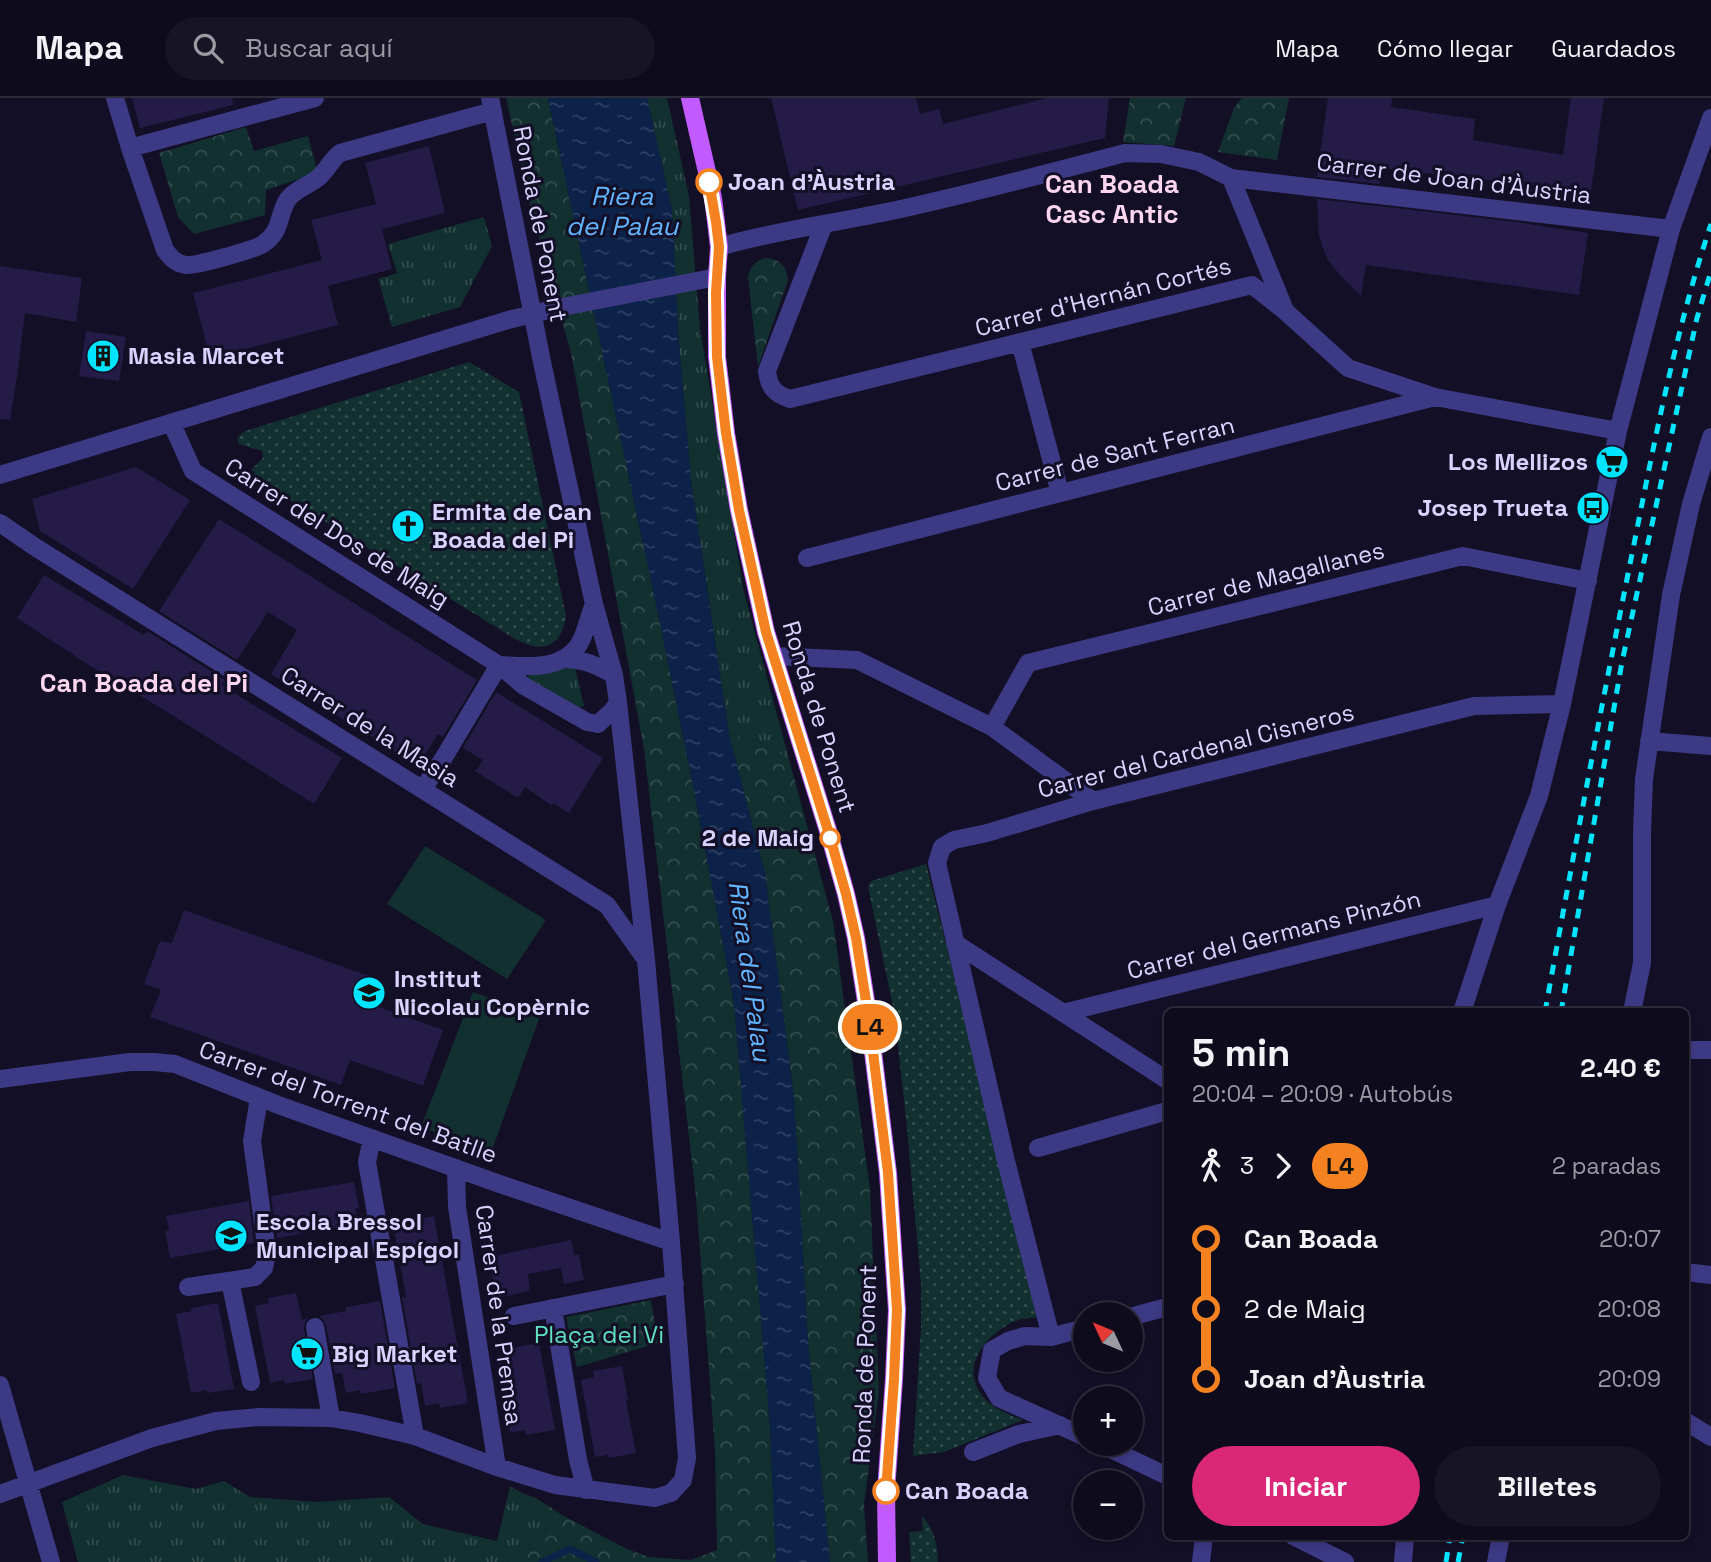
<!DOCTYPE html>
<html lang="es">
<head>
<meta charset="utf-8">
<style>
  :root { --surface:#0e0b1c; --page:#171425; --text:#f1f3f6; --muted:#9b9ba3; --line:#2e2b3b; --accent:#db2777 }
  body { margin:0; font-family:"Space Grotesk",sans-serif; background:var(--page); color:var(--text); height:100vh; display:flex; flex-direction:column; font-size:26px; white-space:nowrap }
  * { box-sizing:border-box; margin:0 }
  p { font-size:23px; color:var(--muted) }
  .icon { flex:none; width:38px; height:38px; fill:none; stroke:currentColor; stroke-width:2; stroke-linecap:round; stroke-linejoin:round }
  .map { position:relative; flex:1; overflow:hidden }
  .panel { position:absolute; left:1164px; top:910px; width:525px; height:532px; display:flex; flex-direction:column; background:var(--surface); border-radius:10px; box-shadow:0 4px 10px #0003,0 0 0 2px var(--line) }
  .panel>* { flex:none }
  .badge { padding:0 14px; border-radius:23px; font-size:24px; line-height:46px }
  .needle { width:46px; rotate:314deg }
  .controls { position:absolute; left:1073px; top:1204px; display:grid; gap:14px }
  .controls a { display:grid; place-items:center; width:70px; height:70px; border-radius:50%; background:var(--surface); box-shadow:0 4px 10px #0003,0 0 0 2px var(--line); font-size:35px }
  .map>.badge { position:absolute; translate:-50% -50%; box-shadow:0 0 0 4px #fff }
  .legs { display:flex; align-items:center; gap:10px; height:77px; padding:0 28px; font-size:23px }
  .legs p { margin-inline-start:auto }
  .head { display:flex; align-items:center; justify-content:space-between; height:119px; padding:0 28px }
  h1 { font-size:38px; font-weight:700; line-height:52px }
  .cta { display:flex; gap:14px; margin-top:auto; padding:14px 28px }
  .cta a { flex:1; height:80px; border-radius:42px; background:var(--accent); color:#fff; font-size:28px; font-weight:700; line-height:80px; text-align:center }
  .cta a+a { background:var(--page); color:var(--text) }
  ul { padding:0 28px; list-style:none }
  li { display:flex; align-items:center; gap:24px; height:70px; font-size:26px }
  li i { display:grid; place-items:center; width:10px; height:100%; margin:0 9px; background:currentColor }
  li i::after { content:''; width:18px; height:18px; margin:-9px; border:5px solid; border-radius:50%; background:var(--surface) }
  li p { margin-inline-start:auto }
  li:first-child i { background:linear-gradient(#0000 50%,currentColor 0) }
  li:last-child i { background:linear-gradient(currentColor 50%,#0000 0) }
  header { display:flex; align-items:center; gap:42px; box-sizing:border-box; height:98px; padding:0 35px; background:var(--surface); border-bottom:2px solid var(--line) }
  header strong { font-size:33px }
  nav { display:flex; gap:38px; margin-inline-start:auto; font-size:24px }
  .search { width:490px; height:63px; background:var(--page); display:flex; align-items:center; gap:18px; box-sizing:border-box; padding:0 24px; border-radius:38px; color:var(--muted); font-size:26px }
  .map>svg:first-child { display:block }
  .grass { fill:url(#grass-tufts) }
  .forest { fill:url(#forest-crowns) }
  .garden { fill:url(#garden-dots) }
  .pitch { fill:#12302f }
  .water { fill:url(#water-ripples) }
  .lines { fill:none; stroke-linecap:round; stroke-linejoin:round }
  .stream { stroke:#0c2248; stroke-width:7 }
  .building { fill:#241b47 }
  .minor { stroke:#3d3a85; stroke-width:18 }
  .major { stroke:#c25bff; stroke-width:18 }
  .rail { stroke:#00e5ff; stroke-width:5; stroke-dasharray:10 9; stroke-linecap:butt }
  .line-1-casing { stroke:#fff; stroke-width:16 }
  .line-1 { stroke:#f58220; stroke-width:10 }
  .stop-1-dot { fill:#fff; stroke:#f58220; stroke-width:3.5 }
  .labels { text-anchor:middle; stroke-width:6; stroke-linejoin:round; paint-order:stroke }
  .street-label { font-size:24px; fill:#d9d4ff; stroke:#130f26 }
  .stop-label { font-size:24px; font-weight:bold; fill:#d9d4ff; stroke:#130f26; text-anchor:start }
  .poi-label { font-size:24px; font-weight:bold; fill:#d9d4ff; stroke:#130f26; text-anchor:start }
  .park-label { font-size:24px; fill:#5fe0c0; stroke:#130f26 }
  .neighbourhood-label { font-size:26px; font-weight:bold; fill:#ffd6f0; stroke:#130f26 }
  .water-label { font-size:26px; font-style:italic; fill:#62b6ff; stroke:#130f26 }
</style>
</head>
<body>
<header>
<strong>Mapa</strong>
<div class="search"><svg class="icon" aria-label="search" viewBox="0 0 24 24"><circle cx="10" cy="10" r="6"/><path d="M15 15l6 6"/></svg>Buscar aquí</div>
<nav><a>Mapa</a><a>Cómo llegar</a><a>Guardados</a></nav>
</header>
<div class="map">
<svg width="1711" height="1464" viewBox="0 0 1711 1464">
  <defs>
    <pattern id="grass-tufts" width="24" height="20" patternUnits="userSpaceOnUse" patternTransform="scale(1.75)"><rect width="24" height="20" fill="#12302f"/><path d="M3 7l-1-3M5 7V3M7 7l1-3M15 17l-1-3M17 17v-4M19 17l1-3" fill="none" stroke="#344d4e"/></pattern>
    <pattern id="forest-crowns" width="20" height="18" patternUnits="userSpaceOnUse" patternTransform="scale(1.75)"><rect width="20" height="18" fill="#12302f"/><path d="M2 6a3 3 0 1 1 6 0M12 15a3 3 0 1 1 6 0" fill="none" stroke="#344d4e"/></pattern>
    <pattern id="garden-dots" width="8" height="8" patternUnits="userSpaceOnUse" patternTransform="scale(1.75)"><rect width="8" height="8" fill="#12302f"/><path d="M2 2h.1M6 6h.1" fill="none" stroke="#344d4e" stroke-width="1.8" stroke-linecap="round"/></pattern>
    <pattern id="water-ripples" width="26" height="14" patternUnits="userSpaceOnUse" patternTransform="scale(1.75)"><rect width="26" height="14" fill="#0c2248"/><path d="M2 4q2-2 4 0t4 0M15 11q2-2 4 0t4 0" fill="none" stroke="#2f4163"/></pattern>
  </defs>
  <rect width="100%" height="100%" fill="#130f26"/>
  <path class="grass" d="M 647,0 L 667,0 L 689,98 L 700,231 L 744,494 L 789,661 L 755,642 L 729,636 L 691,383 L 678,232 L 672,111 Z
    M 484,119 L 492,148 L 460,209 L 392,229 L 378,181 L 397,175 L 388,146 Z
    M 575,569 L 584,608 L 578,610 L 529,582 L 528,578 L 531,576 Z
    M 123,1377 L 196,1391 L 224,1383 L 250,1399 L 316,1404 L 389,1399 L 423,1426 L 497,1443 L 510,1388 L 522,1395 L 536,1400 L 562,1417 C 547,1436 525,1447 508,1464 L 78,1464 L 62,1404 Z"/>
  <path class="forest" d="M 506,0 L 548,0 L 657,511 L 694,692 L 734,905 L 770,1329 L 776,1464 L 508,1464 C 525,1447 547,1436 562,1417 L 627,1451 L 649,1459 L 691,1462 L 717,1452 L 715,1353 L 696,1099 L 644,651 L 571,255 L 533,120 Z
    M 1130,0 L 1186,0 L 1174,48 L 1123,44 Z
    M 1242,0 L 1289,0 L 1277,62 L 1218,54 L 1234,10 Z
    M 246,29 L 254,53 L 308,38 L 317,71 L 311,77 L 266,92 L 265,117 L 194,136 L 178,119 L 159,55 Z
    M 764,160 C 779,160 787,168 788,182 L 758,269 L 748,179 C 750,169 755,164 764,160 Z
    M 729,636 L 755,642 L 789,661 L 833,823 L 870,1091 L 879,1294 L 864,1406 L 868,1464 L 830,1464 L 808,1244 L 794,999 L 765,776 Z
    M 651,1202 L 658,1245 L 577,1269 L 566,1219 Z"/>
  <path class="garden" d="M 469,264 L 519,294 L 566,518 C 561,548 545,556 517,542 L 253,379 L 255,374 L 251,372 L 263,360 L 262,353 L 239,346 L 237,341 L 240,337 L 245,333 Z
    M 926,766 L 1040,1219 C 1033,1220 1024,1220 1018,1222 C 992,1232 962,1262 978,1291 C 986,1308 1007,1316 1023,1322 L 944,1354 L 913,1358 L 921,1230 L 921,1186 L 906,1020 L 894,913 L 868,789 L 871,783 Z
    M 922,1418 C 935,1432 937,1446 938,1464 L 911,1464 L 909,1434 L 923,1433 Z"/>
  <path class="pitch" d="M 425,748 L 546,822 L 507,881 L 387,806 Z
    M 473,894 L 540,918 L 491,1055 L 421,1029 Z"/>
  <path class="water" d="M 548,0 L 647,0 L 672,111 L 678,232 L 691,383 L 729,636 L 765,776 L 794,999 L 808,1244 L 830,1464 L 776,1464 L 770,1329 L 734,905 L 694,692 L 657,511 Z"/>
  <g class="lines">
    <path class="stream" d="M 542,1464 L 570,1451 L 596,1464"/>
  </g>
  <path class="building" d="M 132,0 L 232,0 L 233,7 L 140,30 Z
    M 771,0 L 916,0 L 920,16 L 939,11 L 943,26 L 1047,0 L 1109,0 L 1105,40 L 798,112 Z
    M 1328,0 L 1392,0 L 1391,9 L 1475,21 L 1473,42 L 1563,57 L 1571,0 L 1604,0 L 1591,94 L 1382,70 L 1380,86 L 1317,79 Z
    M 429,48 L 445,115 L 382,131 L 392,171 L 328,188 L 338,227 L 210,260 L 193,195 L 322,162 L 311,122 L 376,106 L 365,65 Z
    M 1317,101 L 1516,124 L 1588,135 L 1579,197 L 1366,167 L 1361,198 L 1341,178 L 1327,161 L 1319,138 Z
    M 0,168 L 82,180 L 76,224 L 25,215 L 17,279 L 10,322 L 0,321 Z
    M 86,233 L 126,239 L 119,283 L 79,278 Z
    M 136,369 L 190,402 L 133,491 L 40,433 L 32,401 Z
    M 219,421 L 477,582 L 443,639 L 438,636 L 418,668 L 271,576 L 297,532 L 268,514 L 237,562 L 159,513 Z
    M 44,477 L 144,537 L 147,533 L 225,582 L 222,587 L 242,600 L 342,660 L 314,706 L 159,609 L 95,571 L 17,520 Z
    M 496,594 L 603,660 L 569,715 L 553,705 L 552,708 L 525,689 L 518,700 L 475,673 L 483,662 L 463,650 Z
    M 184,812 L 380,882 L 371,906 L 443,932 L 423,988 L 350,962 L 341,987 L 150,919 L 161,892 L 144,886 L 160,843 L 172,845 Z
    M 354,1084 L 359,1110 L 355,1111 L 357,1126 L 277,1140 L 271,1098 Z
    M 249,1103 L 254,1145 L 170,1160 L 165,1133 L 169,1132 L 166,1118 Z
    M 434,1118 L 468,1305 L 440,1310 L 439,1305 L 425,1308 L 421,1285 L 417,1286 L 402,1199 L 406,1199 L 394,1131 L 408,1128 L 407,1123 Z
    M 571,1142 L 574,1157 L 579,1156 L 584,1182 L 564,1186 L 561,1170 L 528,1176 L 530,1193 L 497,1200 L 491,1173 L 496,1172 L 494,1158 Z
    M 296,1195 L 302,1222 L 308,1220 L 305,1224 L 304,1231 L 313,1281 L 285,1286 L 284,1282 L 270,1285 L 255,1208 L 269,1205 L 268,1200 Z
    M 380,1203 L 395,1290 L 361,1296 L 360,1292 L 346,1295 L 342,1275 L 335,1276 L 326,1227 L 323,1221 L 319,1218 L 346,1213 L 346,1209 Z
    M 218,1205 L 234,1291 L 207,1295 L 207,1292 L 191,1295 L 176,1216 L 191,1213 L 191,1210 Z
    M 539,1245 L 555,1332 L 526,1337 L 525,1332 L 510,1335 L 497,1258 L 513,1255 L 512,1250 Z
    M 622,1268 L 628,1302 L 626,1302 L 636,1355 L 609,1360 L 608,1357 L 595,1359 L 581,1282 L 594,1279 L 593,1273 Z"/>
  <g class="lines">
    <path class="minor" d="M 115,0 L 130,50 L 165,152 C 171,160 175,165 186,167 C 193,169 256,151 263,146 C 283,132 277,118 288,101 C 295,91 310,87 319,79 C 327,72 331,62 340,55 L 493,13
      M 130,50 L 315,0
      M 1231,80 L 1284,210
      M 824,126 L 767,273 C 769,290 775,296 790,301 L 1252,187 L 1285,213 L 1348,270 L 1435,299 L 1618,333
      M 719,149 C 777,132 837,125 896,112 C 973,95 1049,75 1125,55 L 1161,56 L 1199,64 L 1231,80 L 1671,131
      M 1020,244 L 1060,395
      M 172,326 L 193,373 L 499,567 L 524,588 L 587,624 L 598,626 L 613,612 L 618,604
      M 0,377 L 508,222 L 557,210 L 717,179
      M 0,425 L 35,449 L 607,807 L 644,859
      M 807,460 L 1435,299
      M 773,558 L 857,562 L 992,629 L 1093,703
      M 565,561 C 586,562 596,567 614,577
      M 499,567 C 526,568 560,573 578,548 C 585,538 589,518 594,506
      M 992,629 L 1028,565 L 1463,458 L 1588,483
      M 1649,643 L 1711,648
      M 423,691 L 443,661 L 499,567
      M 955,845 L 1167,982
      M 1462,914 L 1497,807 L 1539,698 L 1562,606 L 1618,333 L 1671,131 L 1711,20
      M 1632,914 L 1642,865 L 1642,735 L 1644,681 L 1671,497 L 1691,406 L 1711,339
      M 1063,915 L 1497,807
      M 1685,952 L 1711,952
      M 0,981 L 130,964 L 154,964 L 175,966 L 281,1008 L 497,1085 L 671,1144
      M 372,1040 L 367,1064 L 415,1338
      M 1038,1050 L 1167,1013
      M 456,1070 L 457,1109 L 497,1369
      M 1685,1174 L 1711,1177
      M 230,1183 L 251,1284
      M 188,1189 L 255,1179 L 264,1170 L 267,1154 L 252,1043 L 259,1000
      M 553,1210 L 578,1362 L 586,1392
      M 514,1218 L 675,1186
      M 1130,1219 L 1167,1209
      M 315,1229 L 331,1320
      M 1085,1230 L 1051,1239 L 1025,1238 L 1008,1243 L 992,1252 L 987,1280 L 999,1300 L 1085,1339
      M 1051,1239 L 1005,1059 L 937,765 L 942,749 L 954,742 L 987,735 L 1093,703 L 1474,608 L 1562,606
      M 0,1287 L 51,1464
      M 1685,1323 L 1711,1339
      M 1100,1346 L 1167,1378
      M 973,1354 L 1019,1336 L 1060,1327
      M 0,1396 L 152,1340 L 216,1323 L 259,1319 L 331,1320 L 360,1325 L 415,1338 L 497,1369 L 555,1387 L 655,1400 L 671,1395 L 683,1382 L 687,1360 L 671,1144 L 646,862 L 618,604 L 614,577 L 594,506 L 542,264 L 490,0
      M 1293,1438 L 1345,1464
      M 1201,1464 L 1204,1438
      M 1403,1464 L 1405,1438
      M 1496,1464 L 1501,1438"/>
    <path class="major" d="M 690,0 L 713,100 L 716,124 L 719,149 L 717,179 L 717,259 L 726,335 L 739,412 L 766,534 L 830,739 L 846,796 L 856,840 L 869,922 L 888,1075 L 897,1212 L 894,1281 L 886,1393 L 887,1464"/>
    <path class="rail" d="M 1545,914 C 1572,764 1600,615 1630,466 C 1653,352 1674,237 1711,126
      M 1561,914 L 1622,564 L 1697,220 L 1711,173
      M 1446,1464 L 1450,1438
      M 1458,1464 L 1463,1438"/>
  </g>
  <g class="lines">
    <defs>
      <path id="line-1" d="M 709,84 L 716,124 L 719,149 L 716,195 L 717,259 L 726,335 L 739,412 L 766,534 L 830,739 L 846,796 L 856,840 L 869,922 L 888,1075 L 897,1212 L 894,1281 L 886,1393"/>
    </defs>
    <use href="#line-1" class="line-1-casing"/>
    <use href="#line-1" class="line-1"/>
  </g>
  <defs>
    <symbol id="building-disc" viewBox="-11 -11 22 22"><circle r="9.5" fill="#00e5ff" stroke="#130f26"/><path d="M-4-6H4V6H1V3H-1V6H-4ZM-2.5-4.3h1.7v1.8h-1.7ZM.8-4.3h1.7v1.8H.8ZM-2.5-1h1.7V.8h-1.7ZM.8-1h1.7V.8H.8Z" fill="#111"/></symbol>
    <symbol id="supermarket-disc" viewBox="-11 -11 22 22"><circle r="9.5" fill="#00e5ff" stroke="#130f26"/><path d="M-6-5.5h2.5l.6 2H6L4.5 2H-2.5L-4.4-4H-6ZM-1.5 3.2a1.3 1.3 0 1 0 .1 0ZM3 3.2a1.3 1.3 0 1 0 .1 0Z" fill="#111"/></symbol>
    <symbol id="bus-disc" viewBox="-11 -11 22 22"><circle r="9.5" fill="#00e5ff" stroke="#130f26"/><path d="M-5-6H5V4H4V6H2V4H-2V6H-4V4H-5ZM-3.5-4V0h7V-4ZM-3.5 1.2v1.5H-2V1.2ZM2 1.2v1.5H3.5V1.2Z" fill="#111"/></symbol>
    <symbol id="church-disc" viewBox="-11 -11 22 22"><circle r="9.5" fill="#00e5ff" stroke="#130f26"/><path d="M-1.2-6h2.4v3.5h3.3v2.4h-3.3V6h-2.4V-.1h-3.3v-2.4h3.3Z" fill="#111"/></symbol>
    <symbol id="school-disc" viewBox="-11 -11 22 22"><circle r="9.5" fill="#00e5ff" stroke="#130f26"/><path d="M0-5L7-2L0 1L-7-2ZM-4 1L0 2.5L4 1V4Q0 6-4 4Z" fill="#111"/></symbol>
  </defs>
  <g fill-rule="evenodd">
    <use href="#building-disc" x="84" y="239" width="38" height="38"/>
    <use href="#supermarket-disc" x="1593" y="345" width="38" height="38"/>
    <use href="#bus-disc" x="1574" y="391" width="38" height="38"/>
    <use href="#church-disc" x="389" y="409" width="38" height="38"/>
    <use href="#school-disc" x="350" y="876" width="38" height="38"/>
    <use href="#school-disc" x="212" y="1119" width="38" height="38"/>
    <use href="#supermarket-disc" x="288" y="1237" width="38" height="38"/>
  </g>
  <g class="stop-1-dot">
    <circle cx="709" cy="84" r="12"/>
    <circle cx="830" cy="740" r="9"/>
    <circle cx="886" cy="1393" r="12"/>
  </g>
  <g class="labels">
    <g class="street-label">
      <text transform="translate(1454 81) rotate(7)" y="8">Carrer de Joan d'Àustria</text>
      <text transform="translate(540 126) rotate(79)" y="8">Ronda de Ponent</text>
      <text transform="translate(1103 199) rotate(-14)" y="8">Carrer d'Hernán Cortés</text>
      <text transform="translate(1115 356) rotate(-14)" y="8">Carrer de Sant Ferran</text>
      <text transform="translate(337 435) rotate(32)" y="8">Carrer del Dos de Maig</text>
      <text transform="translate(1266 481) rotate(-14)" y="8">Carrer de Magallanes</text>
      <text transform="translate(819 619) rotate(73)" y="8">Ronda de Ponent</text>
      <text transform="translate(370 629) rotate(32)" y="8">Carrer de la Masia</text>
      <text transform="translate(1196 653) rotate(-14)" y="8">Carrer del Cardenal Cisneros</text>
      <text transform="translate(1274 837) rotate(-14)" y="8">Carrer del Germans Pinzón</text>
      <text transform="translate(348 1004) rotate(20)" y="8">Carrer del Torrent del Batlle</text>
      <text transform="translate(499 1217) rotate(82)" y="8">Carrer de la Premsa</text>
      <text transform="translate(865 1266) rotate(-88)" y="8">Ronda de Ponent</text>
    </g>
    <g class="stop-label">
      <text x="728" y="92">Joan d'Àustria</text>
      <text x="814" y="748" text-anchor="end">2 de Maig</text>
      <text x="905" y="1401">Can Boada</text>
    </g>
    <g class="poi-label">
      <text x="128" y="266">Masia Marcet</text>
      <text x="1588" y="372" text-anchor="end">Los Mellizos</text>
      <text x="1568" y="418" text-anchor="end">Josep Trueta</text>
      <text x="432" y="422">Ermita de Can<tspan x="432" dy="28">Boada del Pi</tspan></text>
      <text x="394" y="889">Institut<tspan x="394" dy="28">Nicolau Copèrnic</tspan></text>
      <text x="256" y="1132">Escola Bressol<tspan x="256" dy="28">Municipal Espígol</tspan></text>
      <text x="332" y="1264">Big Market</text>
    </g>
    <g class="park-label">
      <text x="599" y="1245">Plaça del Vi</text>
    </g>
    <g class="neighbourhood-label">
      <text x="1112" y="95">Can Boada<tspan x="1112" dy="30">Casc Antic</tspan></text>
      <text x="144" y="594">Can Boada del Pi</text>
    </g>
    <g class="water-label">
      <text x="622" y="107">Riera<tspan x="622" dy="30">del Palau</tspan></text>
      <text transform="translate(750 873) rotate(82)" y="9">Riera del Palau</text>
    </g>
  </g>
</svg>
<div class="controls">
<a><svg class="needle" viewBox="-14 -14 28 28"><path d="M0-13l5 13h-10z" fill="#e53935"/><path d="M0 13l5-13h-10z" fill="#9b9ba3"/></svg></a>
<a>+</a>
<a>−</a>
</div>
<b class="badge" style="left:870px;top:929px;background:#f58220;color:#111">L4</b>
<section class="panel">
<div class="head"><div><h1>5 min</h1><p>20:04 – 20:09 · Autobús</p></div><b>2.40 €</b></div>
<div class="legs"><svg class="icon" aria-label="walk" viewBox="0 0 24 24"><circle cx="13" cy="4" r="2"/><path d="M13 8l-2 6 4 7M11 14l-3 7M7 12l3-4h3l4 4"/></svg>3<svg class="icon" aria-label="forward" viewBox="0 0 24 24"><path d="M9 5l7 7-7 7"/></svg><b class="badge" style="background:#f58220;color:#111">L4</b><p>2 paradas</p></div>
<ul>
<li><i style="color:#f58220"></i><b>Can Boada</b><p>20:07</p></li>
<li><i style="color:#f58220"></i><span>2 de Maig</span><p>20:08</p></li>
<li><i style="color:#f58220"></i><b>Joan d'Àustria</b><p>20:09</p></li>
</ul>
<div class="cta"><a>Iniciar</a><a>Billetes</a></div>
</section>
</div>
</body>
</html>
